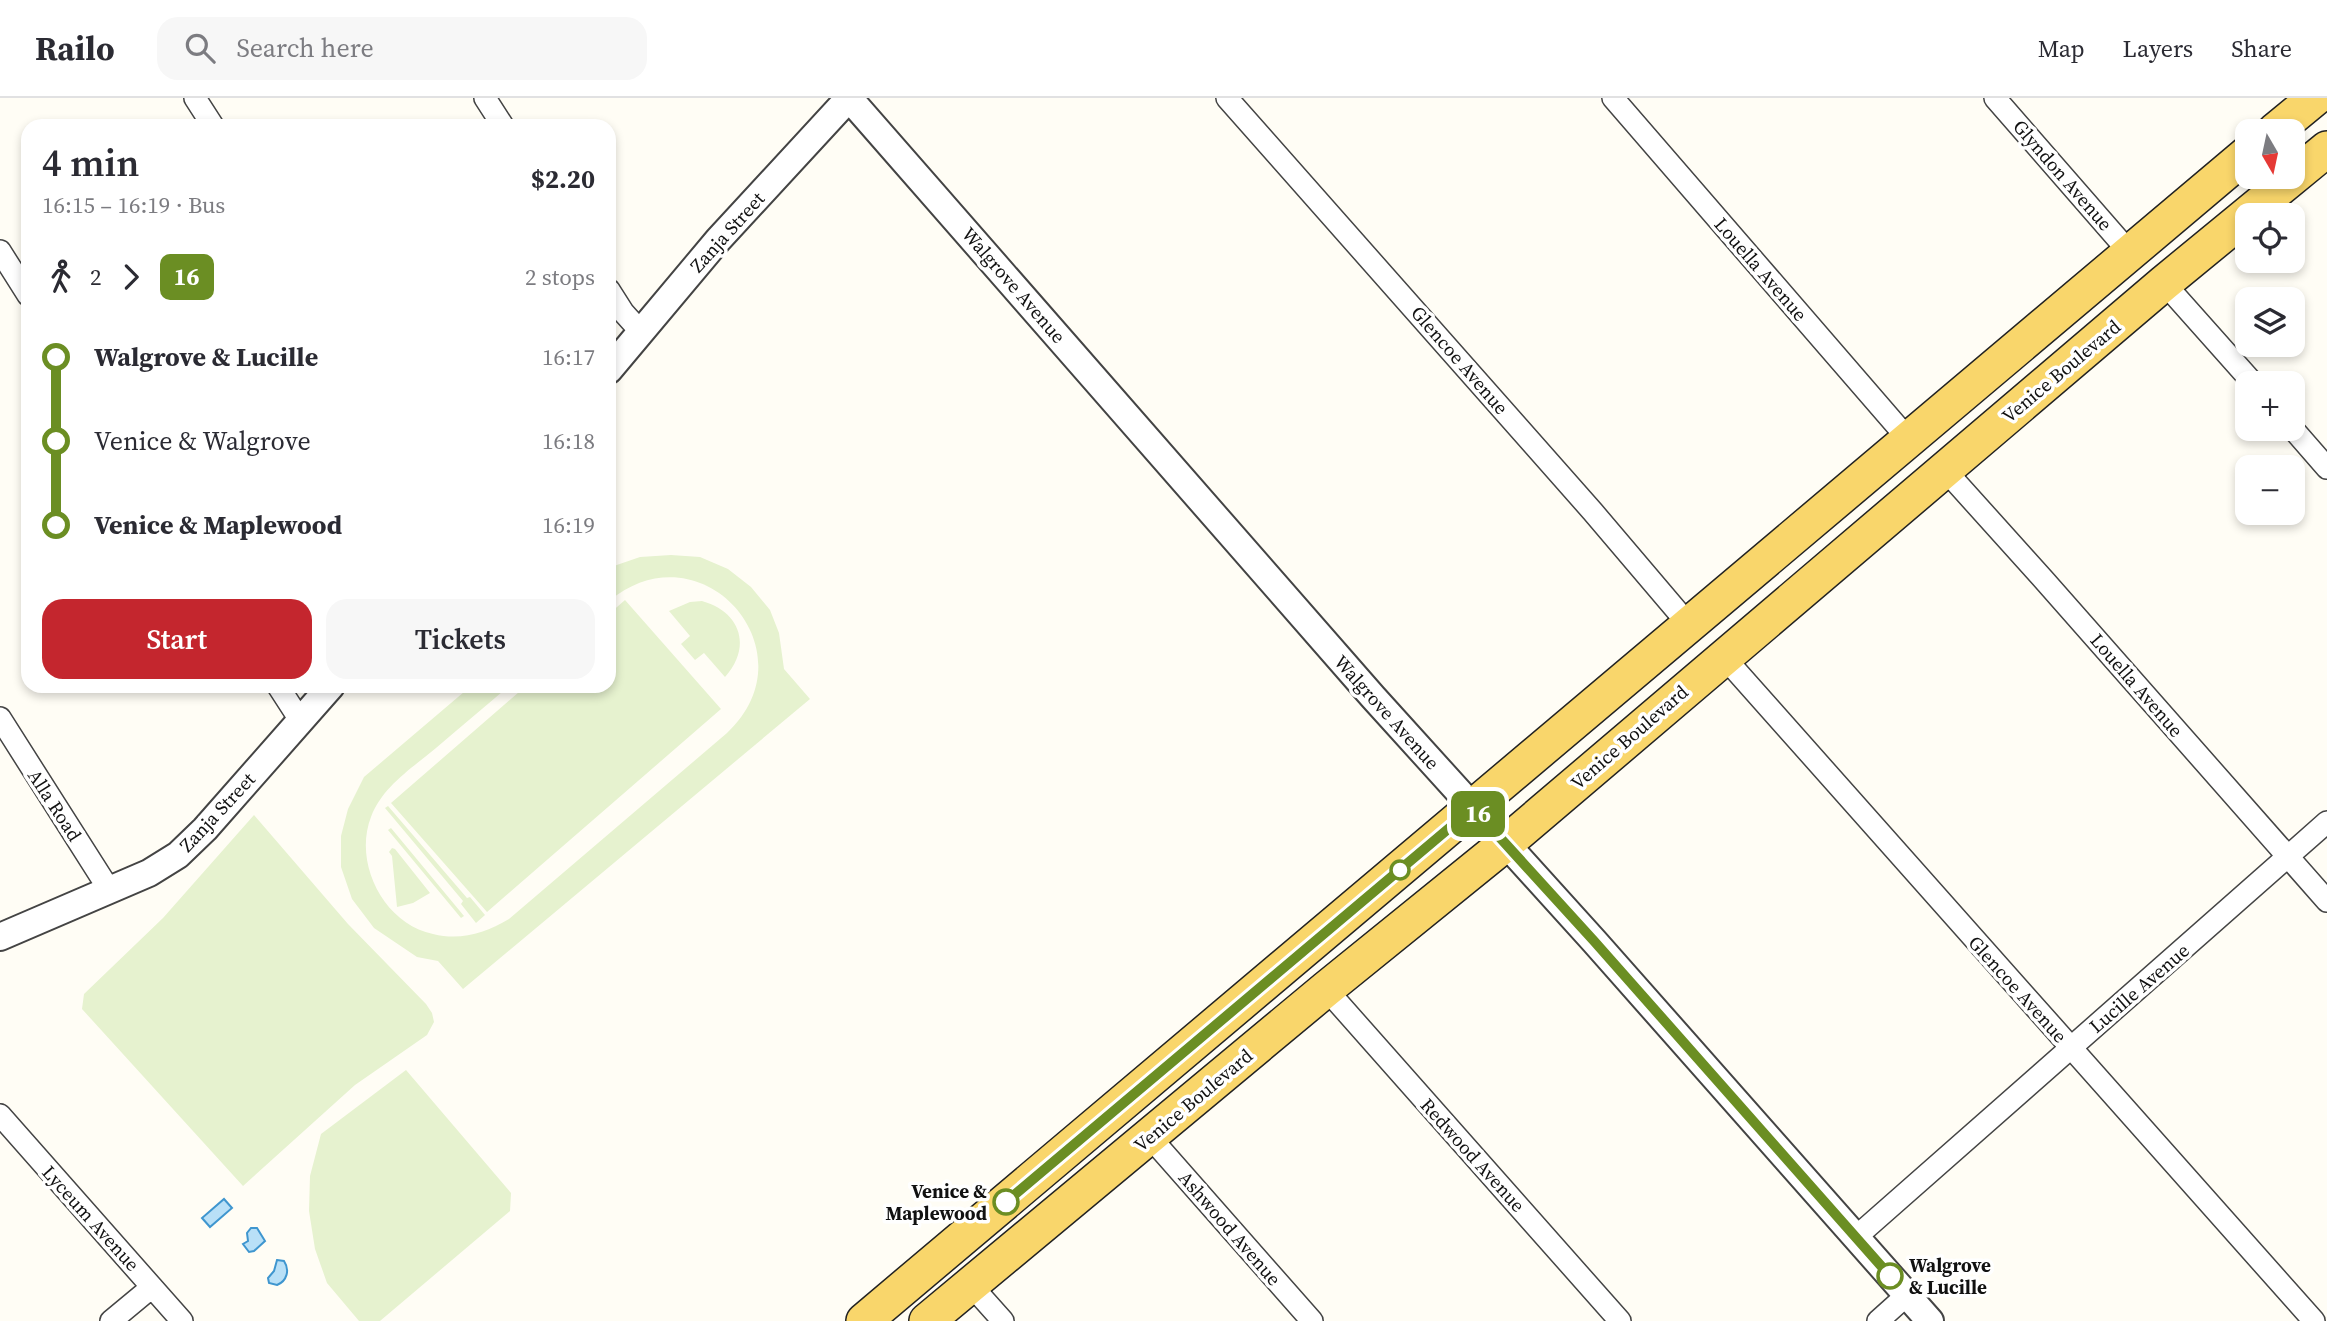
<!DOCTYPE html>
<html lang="en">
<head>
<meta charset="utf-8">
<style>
  :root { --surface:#fff; --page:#f7f7f7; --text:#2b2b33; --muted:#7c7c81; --line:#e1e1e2; --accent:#c4262e }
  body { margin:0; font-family:"Source Serif 4",serif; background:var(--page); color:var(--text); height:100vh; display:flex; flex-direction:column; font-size:26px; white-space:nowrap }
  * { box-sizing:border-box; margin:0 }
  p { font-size:23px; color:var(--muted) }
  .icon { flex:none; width:38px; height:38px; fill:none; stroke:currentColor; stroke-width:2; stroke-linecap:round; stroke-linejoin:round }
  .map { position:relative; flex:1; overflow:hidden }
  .drawer { position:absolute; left:21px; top:21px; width:595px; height:574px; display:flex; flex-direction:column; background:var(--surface); border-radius:21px; box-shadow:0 4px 10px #0003 }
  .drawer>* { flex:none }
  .badge { padding:0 14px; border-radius:10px; font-size:24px; line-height:46px }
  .needle { width:46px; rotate:171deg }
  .buttons { position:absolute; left:2235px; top:21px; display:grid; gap:14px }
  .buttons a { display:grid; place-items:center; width:70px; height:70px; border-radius:14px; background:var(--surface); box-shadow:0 4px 10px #0003; font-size:35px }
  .map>.badge { position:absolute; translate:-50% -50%; box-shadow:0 0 0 4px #fff }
  .legs { display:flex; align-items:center; gap:10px; height:77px; padding:0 21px; font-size:23px }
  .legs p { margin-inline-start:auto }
  .headline { display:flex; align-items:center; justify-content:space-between; height:119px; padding:0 21px }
  h1 { font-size:38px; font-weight:600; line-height:52px }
  .cta { display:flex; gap:14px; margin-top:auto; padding:14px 21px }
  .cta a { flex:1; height:80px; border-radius:21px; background:var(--accent); color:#fff; font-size:28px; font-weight:600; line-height:80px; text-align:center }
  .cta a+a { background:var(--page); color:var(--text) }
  ul { padding:0 21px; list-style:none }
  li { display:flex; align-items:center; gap:24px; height:84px; font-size:26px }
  li i { display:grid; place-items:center; width:10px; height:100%; margin:0 9px; background:currentColor }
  li i::after { content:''; width:18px; height:18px; margin:-9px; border:5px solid; border-radius:50%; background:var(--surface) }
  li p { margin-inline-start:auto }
  li:first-child i { background:linear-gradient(#0000 50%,currentColor 0) }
  li:last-child i { background:linear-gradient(currentColor 50%,#0000 0) }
  header { display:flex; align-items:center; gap:42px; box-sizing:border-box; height:98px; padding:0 35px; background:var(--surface); border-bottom:2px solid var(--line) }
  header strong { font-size:33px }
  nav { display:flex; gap:38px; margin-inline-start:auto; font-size:24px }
  .search { width:490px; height:63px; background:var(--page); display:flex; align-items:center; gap:18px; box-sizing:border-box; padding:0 24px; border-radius:21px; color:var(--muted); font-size:26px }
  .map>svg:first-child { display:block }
  .pitch { fill:#e6f2cf }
  .water { fill:#b9e0f7; stroke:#3f96cf; stroke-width:2 }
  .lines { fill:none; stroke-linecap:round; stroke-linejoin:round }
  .minor-casing { stroke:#444; stroke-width:24 }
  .tertiary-casing { stroke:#444; stroke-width:30 }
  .primary-casing { stroke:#222; stroke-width:38 }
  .minor { stroke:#fff; stroke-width:21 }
  .tertiary { stroke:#fff; stroke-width:26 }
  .primary { stroke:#f9d66b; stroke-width:35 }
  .line-1-casing { stroke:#fff; stroke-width:16 }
  .line-1 { stroke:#6b8e23; stroke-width:10 }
  .stop-1-dot { fill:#fff; stroke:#6b8e23; stroke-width:3.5 }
  .labels { text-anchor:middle; stroke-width:7; stroke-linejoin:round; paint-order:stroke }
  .street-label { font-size:19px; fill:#111; stroke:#fff }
  .stop-label { font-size:19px; font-weight:bold; fill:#111; stroke:#fff; text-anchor:end }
</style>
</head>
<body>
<header>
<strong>Railo</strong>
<div class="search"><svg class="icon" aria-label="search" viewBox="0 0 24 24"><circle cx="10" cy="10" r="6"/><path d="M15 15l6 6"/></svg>Search here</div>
<nav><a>Map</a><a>Layers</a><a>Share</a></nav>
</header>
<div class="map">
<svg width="2327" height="1223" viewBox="0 0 2327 1223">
  <rect width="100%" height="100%" fill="#fffdf5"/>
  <path class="pitch" d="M 671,457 L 700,459 L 728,471 L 751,489 L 770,512 L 779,535 L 784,571 L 810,601 L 463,891 L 438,863 L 417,859 L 374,830 L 352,801 L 341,769 L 341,738 L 348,711 L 364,679 L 471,588 L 509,588 C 485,609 460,629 436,650 C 412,670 382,689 371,719 C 353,765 384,826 433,836 C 461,843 485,835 509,821 L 727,635 C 814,554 702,426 609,503 L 611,469 L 640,459 Z
    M 625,502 L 721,611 L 487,814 L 391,705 L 526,588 L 609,588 L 609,516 Z
    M 702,503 C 741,514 752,549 725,579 L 704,555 L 695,562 L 681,546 L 690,538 L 669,513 L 690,504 Z
    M 388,708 L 467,800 L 470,799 L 485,817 L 476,825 L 461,806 L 463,803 L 385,710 Z
    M 254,717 L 348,826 L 426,906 L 432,915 L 434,924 L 427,937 L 355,987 L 243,1088 L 82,911 L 84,896 L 163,820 Z
    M 391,730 L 464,818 L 461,820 L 388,732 Z
    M 392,750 L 395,751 L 430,795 L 413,805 L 397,809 L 392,758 L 389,754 Z
    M 406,972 L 511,1095 L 510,1113 L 380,1223 L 359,1223 L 327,1185 L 315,1151 L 309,1113 L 310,1078 L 321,1036 Z"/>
  <path class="water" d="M 224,1101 L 232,1110 L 210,1129 L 202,1120 Z
    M 251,1130 L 257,1130 L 265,1143 L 254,1153 L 249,1154 L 243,1146 L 248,1143 L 247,1135 Z
    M 277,1162 L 284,1163 C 290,1172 287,1183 277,1187 L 269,1185 L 268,1180 L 274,1173 Z"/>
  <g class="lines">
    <defs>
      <path id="minor" d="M 195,0 L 213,28
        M 485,0 L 503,28
        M 1227,0 L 1593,414 L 1689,527
        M 1613,0 L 1909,342
        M 1995,0 L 2130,155
        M 0,153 L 28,197
        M 2164,185 L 2253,285
        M 609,192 L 623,214 L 641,234
        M 2292,330 L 2327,370
        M 1945,372 L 2044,482 L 2327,803
        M 1723,558 L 2314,1223
        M 278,588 L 300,622
        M 0,620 L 110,793
        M 1326,891 L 1620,1223
        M 0,1017 L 182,1223
        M 1149,1038 L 1312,1223
        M 1856,1139 L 2327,724
        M 970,1186 L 1003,1223
        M 111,1223 L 152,1189
        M 1878,1223 L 1907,1197"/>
      <path id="tertiary" d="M 849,0 L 1373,599 L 1594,843 L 1930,1223
        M 609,272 L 718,142 L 849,0
        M 0,839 L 149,775 L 178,757 L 205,731 L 331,588"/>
      <path id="primary" d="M 2275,33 L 2315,0
        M 864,1223 L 2247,56
        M 927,1223 L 1326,891 L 1505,746 L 2164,185 L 2327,51"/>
    </defs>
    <use href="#minor" class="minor-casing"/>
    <use href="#tertiary" class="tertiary-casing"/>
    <use href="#primary" class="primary-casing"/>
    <use href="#minor" class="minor"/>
    <use href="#tertiary" class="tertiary"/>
    <use href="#primary" class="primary"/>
  </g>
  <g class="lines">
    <defs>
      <path id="line-1" d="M 1006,1104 L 1473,710 L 1594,843 L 1890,1178"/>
    </defs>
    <use href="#line-1" class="line-1-casing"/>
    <use href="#line-1" class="line-1"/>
  </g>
  <g class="stop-1-dot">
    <circle cx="1400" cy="772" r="9"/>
    <circle cx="1006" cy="1104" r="12"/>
    <circle cx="1890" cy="1178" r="12"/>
  </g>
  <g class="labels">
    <g class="street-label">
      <text transform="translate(2063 77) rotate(49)" y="7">Glyndon Avenue</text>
      <text transform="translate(727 134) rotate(-48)" y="7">Zanja Street</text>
      <text transform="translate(1761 171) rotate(49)" y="7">Louella Avenue</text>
      <text transform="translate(1014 187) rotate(49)" y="7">Walgrove Avenue</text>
      <text transform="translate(1460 262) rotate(49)" y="7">Glencoe Avenue</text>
      <text transform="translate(2061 273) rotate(-40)" y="7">Venice Boulevard</text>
      <text transform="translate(2137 587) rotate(49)" y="7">Louella Avenue</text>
      <text transform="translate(1387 614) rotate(48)" y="7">Walgrove Avenue</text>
      <text transform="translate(1629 639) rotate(-41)" y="7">Venice Boulevard</text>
      <text transform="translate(55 707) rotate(57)" y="7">Alla Road</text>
      <text transform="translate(217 714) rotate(-47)" y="7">Zanja Street</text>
      <text transform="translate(2139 890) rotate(-41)" y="7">Lucille Avenue</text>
      <text transform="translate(2018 891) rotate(48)" y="7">Glencoe Avenue</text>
      <text transform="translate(1193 1002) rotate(-40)" y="7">Venice Boulevard</text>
      <text transform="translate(1473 1057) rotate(48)" y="7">Redwood Avenue</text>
      <text transform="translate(91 1120) rotate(48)" y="7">Lyceum Avenue</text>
      <text transform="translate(1230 1130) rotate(49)" y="7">Ashwood Avenue</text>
    </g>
    <g class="stop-label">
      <text x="987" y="1100">Venice &amp;<tspan x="987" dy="22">Maplewood</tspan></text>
      <text x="1909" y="1174" text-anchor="start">Walgrove<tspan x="1909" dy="22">&amp; Lucille</tspan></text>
    </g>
  </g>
</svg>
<div class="buttons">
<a><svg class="needle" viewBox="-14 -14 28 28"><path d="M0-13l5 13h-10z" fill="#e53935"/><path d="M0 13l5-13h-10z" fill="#7c7c81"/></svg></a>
<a><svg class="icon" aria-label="locate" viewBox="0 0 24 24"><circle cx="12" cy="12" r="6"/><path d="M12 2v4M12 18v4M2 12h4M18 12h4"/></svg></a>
<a><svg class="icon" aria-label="layers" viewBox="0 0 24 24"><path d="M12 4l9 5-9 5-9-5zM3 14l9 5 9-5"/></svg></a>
<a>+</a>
<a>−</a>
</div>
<b class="badge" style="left:1478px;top:716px;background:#6b8e23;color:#fff">16</b>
<section class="drawer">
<div class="headline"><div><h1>4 min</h1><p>16:15 – 16:19 · Bus</p></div><b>$2.20</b></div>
<div class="legs"><svg class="icon" aria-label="walk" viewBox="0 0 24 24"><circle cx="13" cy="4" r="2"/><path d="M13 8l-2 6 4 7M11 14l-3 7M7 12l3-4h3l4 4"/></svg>2<svg class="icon" aria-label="forward" viewBox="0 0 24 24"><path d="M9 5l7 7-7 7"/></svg><b class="badge" style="background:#6b8e23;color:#fff">16</b><p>2 stops</p></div>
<ul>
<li><i style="color:#6b8e23"></i><b>Walgrove &amp; Lucille</b><p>16:17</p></li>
<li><i style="color:#6b8e23"></i><span>Venice &amp; Walgrove</span><p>16:18</p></li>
<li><i style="color:#6b8e23"></i><b>Venice &amp; Maplewood</b><p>16:19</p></li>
</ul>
<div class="cta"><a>Start</a><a>Tickets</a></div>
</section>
</div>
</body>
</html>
